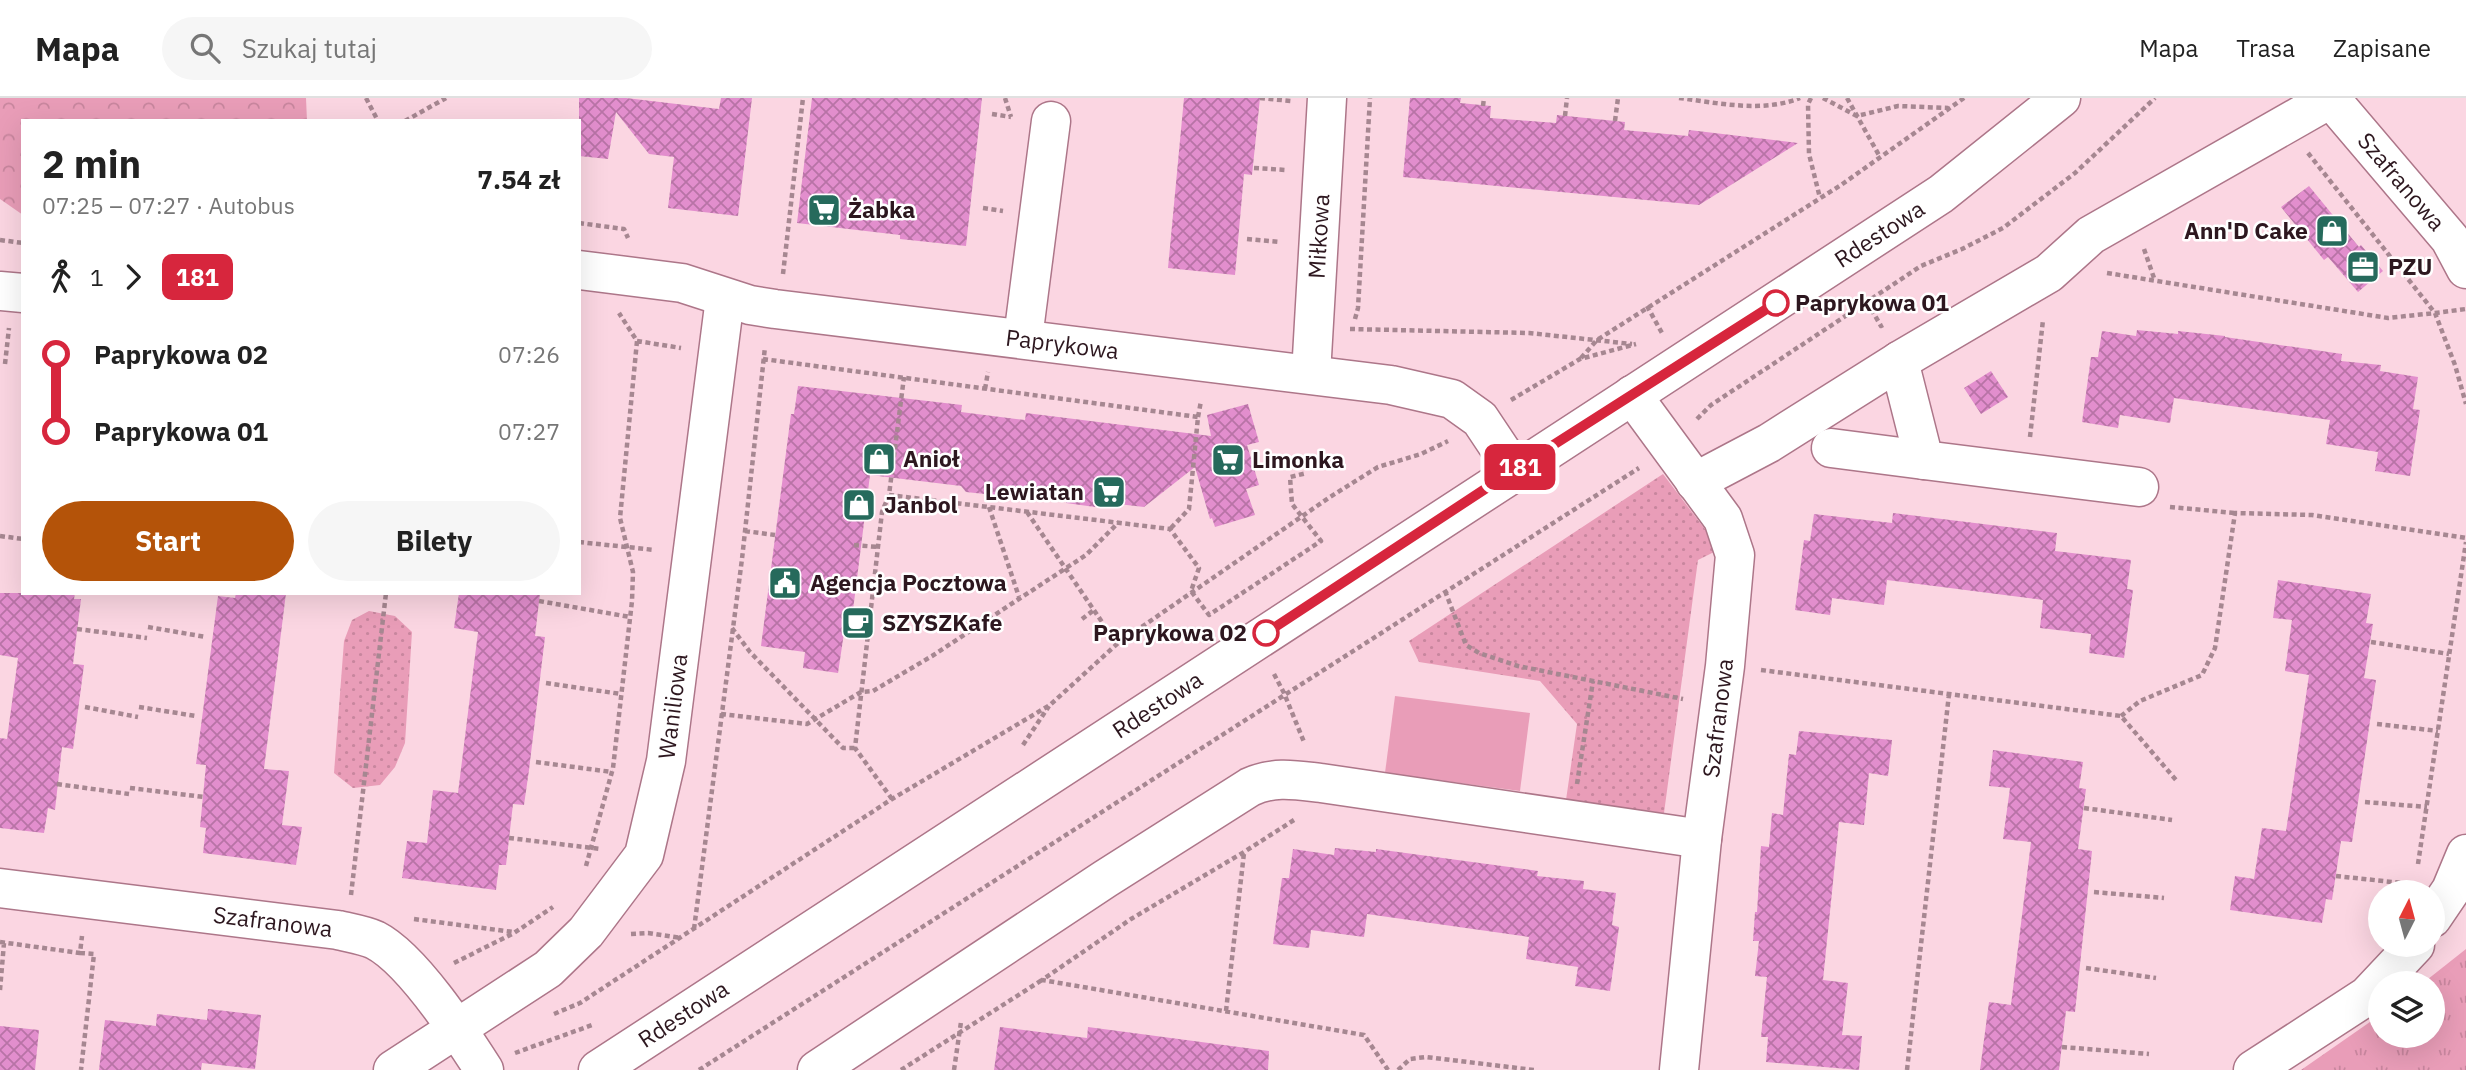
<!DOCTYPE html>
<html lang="pl">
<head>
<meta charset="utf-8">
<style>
  :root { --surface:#fff; --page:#f6f6f6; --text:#222; --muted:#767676; --line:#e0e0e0; --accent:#b45309 }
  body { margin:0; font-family:"IBM Plex Sans",sans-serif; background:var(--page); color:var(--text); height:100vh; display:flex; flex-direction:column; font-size:26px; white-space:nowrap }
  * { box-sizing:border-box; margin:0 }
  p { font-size:23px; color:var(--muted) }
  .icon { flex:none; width:38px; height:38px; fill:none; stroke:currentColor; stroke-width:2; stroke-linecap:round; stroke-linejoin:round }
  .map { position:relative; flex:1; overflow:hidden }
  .drawer { position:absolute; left:21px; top:21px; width:560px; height:476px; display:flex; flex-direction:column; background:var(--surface); border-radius:0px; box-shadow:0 7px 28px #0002 }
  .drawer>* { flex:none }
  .badge { padding:0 14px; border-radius:10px; font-size:24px; line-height:46px }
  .needle { width:46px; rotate:6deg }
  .buttons { position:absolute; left:2368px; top:782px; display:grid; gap:14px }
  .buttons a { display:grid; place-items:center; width:77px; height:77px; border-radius:50%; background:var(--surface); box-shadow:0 7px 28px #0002; font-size:35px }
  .map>.badge { position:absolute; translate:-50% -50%; box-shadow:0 0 0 4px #fff }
  .legs { display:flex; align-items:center; gap:10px; height:77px; padding:0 21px; font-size:23px }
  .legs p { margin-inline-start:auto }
  .overview { display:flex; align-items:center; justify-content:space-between; height:119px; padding:0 21px }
  h1 { font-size:38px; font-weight:700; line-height:52px }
  .cta { display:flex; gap:14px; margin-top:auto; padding:14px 21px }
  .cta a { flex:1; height:80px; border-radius:42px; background:var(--accent); color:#fff; font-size:28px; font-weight:700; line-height:80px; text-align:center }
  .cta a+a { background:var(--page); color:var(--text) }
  ul { padding:0 21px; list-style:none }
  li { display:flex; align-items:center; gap:24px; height:77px; font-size:26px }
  li i { display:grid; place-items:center; width:10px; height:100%; margin:0 9px; background:currentColor }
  li i::after { content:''; width:18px; height:18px; margin:-9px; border:5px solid; border-radius:50%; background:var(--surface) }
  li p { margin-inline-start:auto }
  li:first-child i { background:linear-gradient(#0000 50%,currentColor 0) }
  li:last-child i { background:linear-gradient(currentColor 50%,#0000 0) }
  header { display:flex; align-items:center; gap:42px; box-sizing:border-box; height:98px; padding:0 35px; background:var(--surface); border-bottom:2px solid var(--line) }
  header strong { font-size:33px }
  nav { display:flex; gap:38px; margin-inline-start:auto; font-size:24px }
  .search { width:490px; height:63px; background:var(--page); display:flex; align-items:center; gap:18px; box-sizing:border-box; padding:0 24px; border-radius:38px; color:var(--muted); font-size:26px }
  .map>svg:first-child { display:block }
  .grass { fill:url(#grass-tufts) }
  .forest { fill:url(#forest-crowns) }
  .park { fill:url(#park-dots) }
  .pitch { fill:#e99db8 }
  .building { fill:url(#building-cross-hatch) }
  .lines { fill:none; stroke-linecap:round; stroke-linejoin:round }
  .minor-casing { stroke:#ad7689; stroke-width:41 }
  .path { stroke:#a68791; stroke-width:4.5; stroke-dasharray:5 3.5; stroke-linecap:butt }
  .minor { stroke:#fff; stroke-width:38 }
  .line-1-casing { stroke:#fff; stroke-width:16 }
  .line-1 { stroke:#d7263d; stroke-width:10 }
  .stop-1-dot { fill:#fff; stroke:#d7263d; stroke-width:3.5 }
  .labels { text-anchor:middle; stroke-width:5; stroke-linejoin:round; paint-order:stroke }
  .street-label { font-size:23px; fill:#2d171f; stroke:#fff }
  .poi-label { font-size:23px; font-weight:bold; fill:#2d171f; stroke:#fff; text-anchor:start }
  .stop-label { font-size:23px; font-weight:bold; fill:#2d171f; stroke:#fff; text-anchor:start }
</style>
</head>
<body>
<header>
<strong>Mapa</strong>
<div class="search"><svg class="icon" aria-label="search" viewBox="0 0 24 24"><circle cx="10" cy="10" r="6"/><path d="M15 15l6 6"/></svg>Szukaj tutaj</div>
<nav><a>Mapa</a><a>Trasa</a><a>Zapisane</a></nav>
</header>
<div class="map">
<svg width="2466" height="972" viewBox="0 0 2466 972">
  <defs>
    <pattern id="grass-tufts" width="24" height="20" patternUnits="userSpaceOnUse" patternTransform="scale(1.75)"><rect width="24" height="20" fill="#e99db8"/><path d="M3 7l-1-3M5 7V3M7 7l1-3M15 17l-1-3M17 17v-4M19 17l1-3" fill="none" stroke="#c8869e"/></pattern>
    <pattern id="forest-crowns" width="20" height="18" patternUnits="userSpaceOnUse" patternTransform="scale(1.75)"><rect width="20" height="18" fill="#e99db8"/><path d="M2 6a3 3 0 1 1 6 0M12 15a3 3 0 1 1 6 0" fill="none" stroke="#c8869e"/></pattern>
    <pattern id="park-dots" width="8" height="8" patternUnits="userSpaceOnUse" patternTransform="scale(1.75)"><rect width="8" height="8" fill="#e99db8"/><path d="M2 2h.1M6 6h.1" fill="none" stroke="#c8869e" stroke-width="1.8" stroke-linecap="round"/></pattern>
    <pattern id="building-cross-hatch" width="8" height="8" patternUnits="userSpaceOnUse" patternTransform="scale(1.75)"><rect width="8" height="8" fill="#e28ecd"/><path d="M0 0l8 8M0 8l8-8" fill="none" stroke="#b873a6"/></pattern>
  </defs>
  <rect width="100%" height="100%" fill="#fbd6e2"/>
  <path class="grass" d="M 2466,851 L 2466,972 L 2301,972 L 2380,917 L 2380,938 L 2432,938 L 2432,886 L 2423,885 Z"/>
  <path class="forest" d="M 0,0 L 306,0 L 307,23 L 23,23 L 23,117 L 0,101 Z"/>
  <path class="park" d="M 1663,376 L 1720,451 L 1698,462 L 1664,715 L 1566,702 L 1577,626 L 1540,583 L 1419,564 L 1409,543 Z
    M 369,513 L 395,518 L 412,534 L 405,645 L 395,669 L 380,687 L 353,690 L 334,675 L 344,543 L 352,522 Z"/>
  <path class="pitch" d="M 1395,598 L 1530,615 L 1520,693 L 1385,675 Z"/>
  <path class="building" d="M 579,0 L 626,0 L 719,11 L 721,0 L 752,0 L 738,118 L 668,110 L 674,59 L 649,56 L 616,14 L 608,61 L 579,58 Z
    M 812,0 L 982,0 L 966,148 L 900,141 L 900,137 L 797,125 Z
    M 1184,0 L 1260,0 L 1252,77 L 1244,76 L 1235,177 L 1168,170 Z
    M 1410,0 L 1461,0 L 1460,5 L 1491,8 L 1490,20 L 1556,25 L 1557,17 L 1625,24 L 1624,32 L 1688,38 L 1689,32 L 1798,45 L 1699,107 L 1403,79 Z
    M 2309,88 L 2359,149 L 2361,147 L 2383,173 L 2358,194 L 2328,159 L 2324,162 L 2281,109 Z
    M 2137,232 L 2178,236 L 2178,233 L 2225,238 L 2225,239 L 2342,256 L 2341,263 L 2381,267 L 2380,273 L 2418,279 L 2413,311 L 2420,312 L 2410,378 L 2375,373 L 2378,354 L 2326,346 L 2330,322 L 2174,300 L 2170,325 L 2120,317 L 2118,330 L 2082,324 L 2091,259 L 2098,259 L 2102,233 L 2136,238 Z
    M 1991,273 L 2008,299 L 1981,316 L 1964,290 Z
    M 798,288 L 962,307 L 961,314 L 1025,322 L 1026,315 L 1211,338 L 1207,317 L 1248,306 L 1259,344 L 1247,347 L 1259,387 L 1246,391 L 1255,417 L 1215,429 L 1212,420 L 1210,421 L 1195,369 L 1144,409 L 1101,404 L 1095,409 L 1066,405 L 1066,400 L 1018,395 L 1012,399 L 966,394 L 961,388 L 870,377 L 850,536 L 844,535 L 838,575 L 803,570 L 805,554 L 761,548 L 791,316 L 794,316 Z
    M 1893,415 L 2057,435 L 2055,453 L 2131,462 L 2127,491 L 2133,492 L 2124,560 L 2089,555 L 2091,536 L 2040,530 L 2043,502 L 1887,482 L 1884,507 L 1832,500 L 1830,517 L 1795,512 L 1804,442 L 1810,443 L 1814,416 L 1892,425 Z
    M 2278,482 L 2371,496 L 2366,525 L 2373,526 L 2364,580 L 2376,582 L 2357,711 L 2352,744 L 2341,743 L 2332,802 L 2326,801 L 2322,825 L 2230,812 L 2235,778 L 2254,781 L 2262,730 L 2286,733 L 2292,694 L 2309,577 L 2285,573 L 2292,522 L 2273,520 Z
    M 0,495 L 75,495 L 74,501 L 81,501 L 73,566 L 84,567 L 73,651 L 62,649 L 55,712 L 48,710 L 44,735 L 0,730 L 0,640 L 7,641 L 18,560 L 0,557 Z
    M 236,495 L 286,495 L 264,671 L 289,673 L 282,727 L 302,729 L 296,767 L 203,755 L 206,730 L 200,729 L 206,667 L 196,666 L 218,498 L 235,500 Z
    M 459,495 L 540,495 L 535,538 L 545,539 L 529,672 L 524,707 L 513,706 L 506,767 L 499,767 L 496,792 L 402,780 L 407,743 L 427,745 L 433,692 L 458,695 L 478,534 L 454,530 Z
    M 1799,633 L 1892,642 L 1888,678 L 1869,675 L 1864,727 L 1839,724 L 1833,784 L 1823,882 L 1848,885 L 1842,937 L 1862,938 L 1859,972 L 1766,964 L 1768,939 L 1761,939 L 1767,879 L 1755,878 L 1759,843 L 1753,843 L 1755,814 L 1757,814 L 1761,748 L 1769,749 L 1772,715 L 1783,717 L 1789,656 L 1796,657 Z
    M 1993,652 L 2083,664 L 2079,690 L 2086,691 L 2078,751 L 2092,753 L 2075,914 L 2066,913 L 2059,972 L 1980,972 L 1989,904 L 2011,907 L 2031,744 L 2003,741 L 2010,690 L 1989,688 Z
    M 1335,750 L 1376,754 L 1376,751 L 1538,773 L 1537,778 L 1584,783 L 1583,791 L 1616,795 L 1612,827 L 1619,829 L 1610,893 L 1575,888 L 1578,869 L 1526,861 L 1529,839 L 1367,816 L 1364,839 L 1311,832 L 1309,850 L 1273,846 L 1282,780 L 1289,780 L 1293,751 L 1334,757 Z
    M 208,911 L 261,917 L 255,971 L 202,965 L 201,972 L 99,972 L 105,922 L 156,928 L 157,916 L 207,922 Z
    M 0,928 L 39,932 L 35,972 L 0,972 Z
    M 1000,929 L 1087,940 L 1088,929 L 1269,953 L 1268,972 L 994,972 Z"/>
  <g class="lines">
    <defs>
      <g id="minor">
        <path id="s1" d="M 2330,0 L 2450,141 L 2466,171"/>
        <path id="s2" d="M 579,172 L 682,185 L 750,207 L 775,211 L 1391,287 L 1452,301 L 1480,321 L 1514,372"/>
        <path d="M 0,193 L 23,195"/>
        <path d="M 1023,240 L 1051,23"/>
        <path d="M 1899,263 L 1924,362 L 2139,389"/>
        <path id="s3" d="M 1311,276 L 1327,0"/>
        <path d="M 1632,297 L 1723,421 L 1735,457 L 1725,568 L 1702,741 L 1679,972"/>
        <path d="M 1831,350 L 1924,362"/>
        <path d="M 1695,384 L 1769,345 L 1899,263 L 2049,175 L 2091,137 L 2330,1"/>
        <path id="s4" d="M 0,790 L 338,832 C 350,835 364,837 375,842 C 412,861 461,936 484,972"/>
        <path d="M 2432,820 L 2451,792 L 2466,756"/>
        <path id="s5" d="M 393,972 L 548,871 L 586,834 L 644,757 L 666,663 L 725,200"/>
        <path id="s6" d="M 598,972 L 1941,96 L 2061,0"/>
        <path d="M 817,972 L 1105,781 L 1250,689 C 1274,678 1295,682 1321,685 L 1702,741"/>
        <path d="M 2253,972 L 2367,898 L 2415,847"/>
      </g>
    </defs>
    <use href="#minor" class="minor-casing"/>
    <path class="path" d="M 366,0 L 378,23
      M 1005,0 L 1011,19
      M 1260,0 L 1291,3
      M 1679,0 C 1719,5 1762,15 1800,0
      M 1811,0 L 1808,6 L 1809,56 L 1820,100
      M 1823,0 L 1857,18 L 1898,8 L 1948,10
      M 1847,0 L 1880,59
      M 1483,8 L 1484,0
      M 992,16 L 1011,19
      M 1565,18 L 1567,0
      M 405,23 L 446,0
      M 1615,23 L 1618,0
      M 2308,55 L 2435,215 L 2466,211
      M 1254,70 L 1286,72
      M 983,110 L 1003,113
      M 579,125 L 624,131 L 628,140
      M 1247,141 L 1280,144
      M 0,142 L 23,145
      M 2144,151 L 2155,183
      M 2107,175 L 2388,220 L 2435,215 L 2455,267 L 2466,306
      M 783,176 L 803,0
      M 1867,204 L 1881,228 L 1883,227
      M 1647,208 L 1662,235
      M 1355,221 L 1358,210 L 1370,0
      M 1350,231 L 1529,235 L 1632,246
      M 637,243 L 681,250
      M 1581,260 L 1597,242 L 1841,87 L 1964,0
      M 763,261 L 1198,319 L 1189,411 L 1170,431
      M 5,266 L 9,230
      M 985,291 L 988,274
      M 1511,302 L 1580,261 L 1636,246
      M 1198,319 L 1201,303
      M 1697,321 L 1711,307 L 1921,168 L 1962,151 L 2003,130 L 2075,75 L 2155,0
      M 2030,339 L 2043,222
      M 889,397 L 1170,431 L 1199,470 L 1191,493 L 1209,517 L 1321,443 L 1292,406 L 1290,379 L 1307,375
      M 989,409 L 1019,499
      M 2170,409 L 2235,415
      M 1027,414 L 1117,546
      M 745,433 L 775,437
      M 0,438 L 23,441
      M 579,444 L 655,452
      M 854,447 L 878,449
      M 1445,493 L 1466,547 L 1479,555 L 1518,568 L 1683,601
      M 539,503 L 630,519
      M 1082,521 L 1094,512
      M 148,529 L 206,539
      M 732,530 L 750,554 L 843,650 L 855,650
      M 77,531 L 147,540
      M 2371,544 L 2449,556
      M 1761,572 L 2121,618 L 2176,682
      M 1274,576 L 1284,595 L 1304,644
      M 546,585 L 621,596
      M 85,609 L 138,619
      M 139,609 L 196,618
      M 721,616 L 807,626 L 861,594 L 873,593 L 932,558 L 1086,457 L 1119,424
      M 2121,618 L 2140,603 L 2202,577 L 2215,550 L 2235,415 L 2312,417 L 2466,440
      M 2377,626 L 2438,633
      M 1023,647 L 1049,608
      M 536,664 L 612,674
      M 57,686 L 129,696
      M 1577,686 L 1593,583
      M 130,690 L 204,699
      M 892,701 L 855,650 L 882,414 L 889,397 L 904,279
      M 2365,704 L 2427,709
      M 2084,710 L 2172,722
      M 1294,722 L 1244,754 L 1131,821 L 1042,882 L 1364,937 L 1388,972
      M 509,740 L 601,751
      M 2418,766 L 2466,444
      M 586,768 L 613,670 L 632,503 L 633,474 L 620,420 L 637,243 L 619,215
      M 2336,778 L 2411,786
      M 2094,794 L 2164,800
      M 351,797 L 386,495
      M 414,821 L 513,834
      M 694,831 L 742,461 L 765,249
      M 631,836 L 648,835 L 681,840
      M 0,844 L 80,855 L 82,838
      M 80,855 L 94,856 L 81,972
      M 454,865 L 514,835 L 553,809
      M 2086,870 L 2156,880
      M 0,892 L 4,845
      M 1226,913 L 1244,755
      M 554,916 L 580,905 L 892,701 L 1050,607 L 1117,546 L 1330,399 L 1378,369 L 1421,356 L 1448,343
      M 2062,949 L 2149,956
      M 515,955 L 592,927
      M 699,972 L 1639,370
      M 901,972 L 1042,882
      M 954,972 L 961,924
      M 1398,972 L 1410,961 L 1426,959 L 1534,972
      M 1907,972 L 1949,596"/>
    <use href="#minor" class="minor"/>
  </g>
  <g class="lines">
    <defs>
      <path id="line-1" d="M 1266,535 L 1514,372 L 1776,205"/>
    </defs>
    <use href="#line-1" class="line-1-casing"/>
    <use href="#line-1" class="line-1"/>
  </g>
  <defs>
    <symbol id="supermarket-square" viewBox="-11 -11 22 22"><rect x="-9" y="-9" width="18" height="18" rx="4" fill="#266a5c" stroke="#fff"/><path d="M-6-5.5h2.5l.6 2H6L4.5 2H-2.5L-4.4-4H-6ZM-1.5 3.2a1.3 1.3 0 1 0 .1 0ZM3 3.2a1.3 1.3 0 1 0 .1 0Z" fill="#fff"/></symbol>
    <symbol id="shop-square" viewBox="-11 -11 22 22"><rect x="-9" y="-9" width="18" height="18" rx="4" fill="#266a5c" stroke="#fff"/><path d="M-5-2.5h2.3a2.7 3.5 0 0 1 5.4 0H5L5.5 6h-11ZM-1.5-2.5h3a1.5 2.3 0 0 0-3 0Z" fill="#fff"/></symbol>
    <symbol id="office-square" viewBox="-11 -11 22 22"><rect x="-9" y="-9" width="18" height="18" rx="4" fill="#266a5c" stroke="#fff"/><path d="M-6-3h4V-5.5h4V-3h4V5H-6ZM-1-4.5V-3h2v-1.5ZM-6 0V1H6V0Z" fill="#fff"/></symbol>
    <symbol id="civic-square" viewBox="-11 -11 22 22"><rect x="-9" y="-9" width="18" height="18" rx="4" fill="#266a5c" stroke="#fff"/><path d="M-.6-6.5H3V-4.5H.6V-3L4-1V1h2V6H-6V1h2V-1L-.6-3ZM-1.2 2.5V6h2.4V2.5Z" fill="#fff"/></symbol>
    <symbol id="cafe-square" viewBox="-11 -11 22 22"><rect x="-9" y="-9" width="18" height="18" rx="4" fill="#266a5c" stroke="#fff"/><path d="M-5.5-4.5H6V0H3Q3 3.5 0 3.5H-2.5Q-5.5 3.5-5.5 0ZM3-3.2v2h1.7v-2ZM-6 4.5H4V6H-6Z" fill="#fff"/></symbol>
  </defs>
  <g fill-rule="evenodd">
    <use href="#supermarket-square" x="805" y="93" width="38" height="38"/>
    <use href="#shop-square" x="2313" y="114" width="38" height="38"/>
    <use href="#office-square" x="2344" y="150" width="38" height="38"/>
    <use href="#shop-square" x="860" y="342" width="38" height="38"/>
    <use href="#supermarket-square" x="1209" y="343" width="38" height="38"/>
    <use href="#supermarket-square" x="1090" y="375" width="38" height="38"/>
    <use href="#shop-square" x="840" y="388" width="38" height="38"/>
    <use href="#civic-square" x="766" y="466" width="38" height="38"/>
    <use href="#cafe-square" x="839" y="506" width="38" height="38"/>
  </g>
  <g class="stop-1-dot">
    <circle cx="1776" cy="205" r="12"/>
    <circle cx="1266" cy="535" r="12"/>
  </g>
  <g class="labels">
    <g class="street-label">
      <text dy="8" stroke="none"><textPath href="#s1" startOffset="110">Szafranowa</textPath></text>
      <text dy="8" stroke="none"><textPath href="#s6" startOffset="1530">Rdestowa</textPath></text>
      <text dy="8" stroke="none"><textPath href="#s3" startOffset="138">Miłkowa</textPath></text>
      <text dy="8" stroke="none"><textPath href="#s2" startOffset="490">Paprykowa</textPath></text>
      <text dy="8" stroke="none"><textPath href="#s6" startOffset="668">Rdestowa</textPath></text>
      <text dy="8" stroke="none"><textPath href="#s5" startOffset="486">Waniliowa</textPath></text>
      <text transform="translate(1718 620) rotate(-83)" y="8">Szafranowa</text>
      <text dy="8" stroke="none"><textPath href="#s4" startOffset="275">Szafranowa</textPath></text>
      <text dy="8" stroke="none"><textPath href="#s6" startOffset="102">Rdestowa</textPath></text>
    </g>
    <g class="poi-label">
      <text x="848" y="120">Żabka</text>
      <text x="2308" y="141" text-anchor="end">Ann'D Cake</text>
      <text x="2388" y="177">PZU</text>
      <text x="903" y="369">Anioł</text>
      <text x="1252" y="370">Limonka</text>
      <text x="1084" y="402" text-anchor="end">Lewiatan</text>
      <text x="884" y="415">Janbol</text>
      <text x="810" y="493">Agencja Pocztowa</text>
      <text x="882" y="533">SZYSZKafe</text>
    </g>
    <g class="stop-label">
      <text x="1795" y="213">Paprykowa 01</text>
      <text x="1247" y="543" text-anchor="end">Paprykowa 02</text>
    </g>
  </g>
</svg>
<div class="buttons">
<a><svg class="needle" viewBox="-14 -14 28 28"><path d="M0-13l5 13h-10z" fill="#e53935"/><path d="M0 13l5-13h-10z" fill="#767676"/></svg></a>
<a><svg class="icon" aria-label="layers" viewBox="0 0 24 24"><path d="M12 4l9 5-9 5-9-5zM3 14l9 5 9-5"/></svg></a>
</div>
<b class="badge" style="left:1520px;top:369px;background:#d7263d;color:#fff">181</b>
<section class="drawer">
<div class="overview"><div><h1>2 min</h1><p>07:25 – 07:27 · Autobus</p></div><b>7.54 zł</b></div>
<div class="legs"><svg class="icon" aria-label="walk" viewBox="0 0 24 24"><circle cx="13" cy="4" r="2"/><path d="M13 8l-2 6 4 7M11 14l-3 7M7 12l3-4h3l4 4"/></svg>1<svg class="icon" aria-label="forward" viewBox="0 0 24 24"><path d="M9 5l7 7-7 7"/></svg><b class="badge" style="background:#d7263d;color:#fff">181</b></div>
<ul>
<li><i style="color:#d7263d"></i><b>Paprykowa 02</b><p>07:26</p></li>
<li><i style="color:#d7263d"></i><b>Paprykowa 01</b><p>07:27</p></li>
</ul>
<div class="cta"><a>Start</a><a>Bilety</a></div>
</section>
</div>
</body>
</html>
